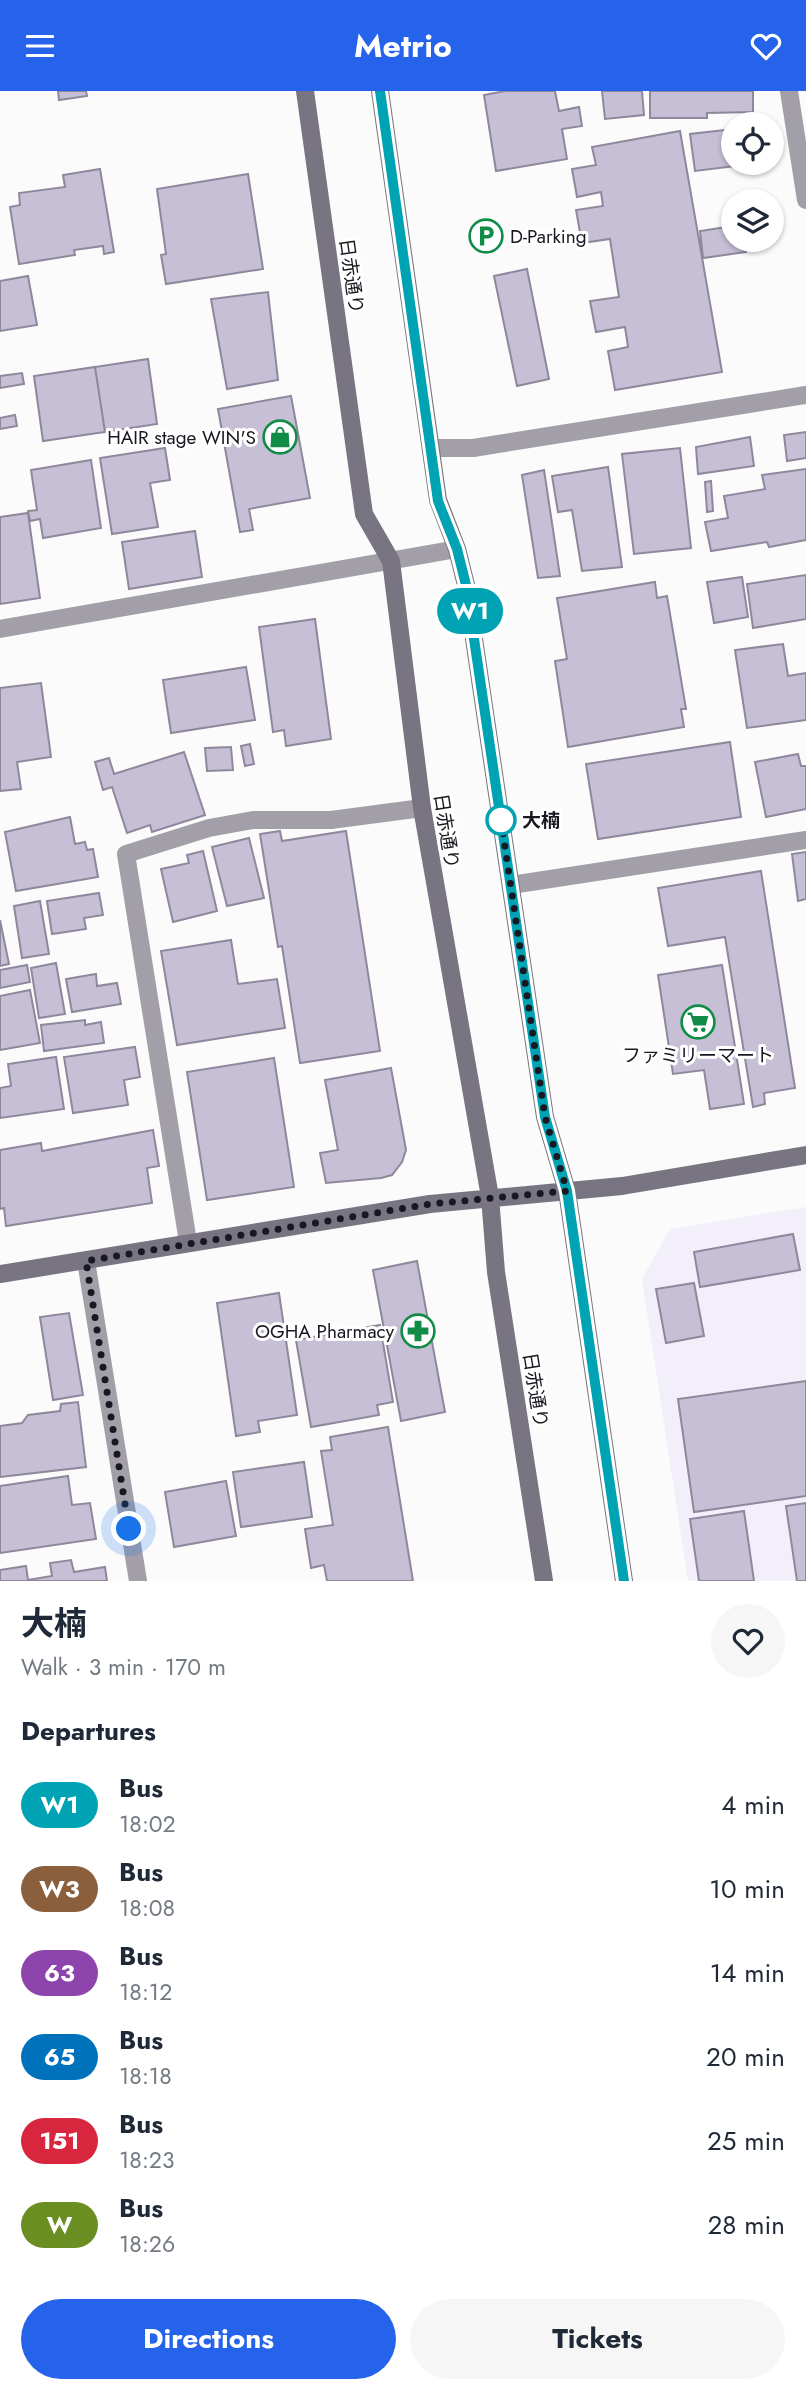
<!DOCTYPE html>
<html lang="en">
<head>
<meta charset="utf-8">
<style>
  :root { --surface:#fff; --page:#f6f6f7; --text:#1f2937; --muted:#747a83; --accent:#2563eb }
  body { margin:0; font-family:Jost,"Noto Sans JP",sans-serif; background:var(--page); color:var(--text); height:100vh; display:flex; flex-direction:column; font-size:26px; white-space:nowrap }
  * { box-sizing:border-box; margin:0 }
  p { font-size:23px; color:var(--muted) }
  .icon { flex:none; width:38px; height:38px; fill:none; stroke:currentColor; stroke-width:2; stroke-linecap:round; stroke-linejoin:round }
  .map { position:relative; height:1490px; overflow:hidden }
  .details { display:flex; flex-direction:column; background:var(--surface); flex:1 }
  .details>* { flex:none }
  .badge { padding:0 14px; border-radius:23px; font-size:24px; line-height:46px }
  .controls { position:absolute; left:721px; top:21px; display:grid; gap:14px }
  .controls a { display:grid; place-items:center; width:63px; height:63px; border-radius:50%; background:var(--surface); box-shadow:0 2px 5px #0004; font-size:35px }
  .you { position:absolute; width:35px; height:35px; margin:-18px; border:5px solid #fff; border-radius:50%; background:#1a73e8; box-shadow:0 0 0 10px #1a73e833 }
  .map>.badge { position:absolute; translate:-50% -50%; box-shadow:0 0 0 4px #fff }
  h2 { padding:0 21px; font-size:26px; line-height:63px }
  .round { display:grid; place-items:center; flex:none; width:74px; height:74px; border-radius:37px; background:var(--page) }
  .headline { display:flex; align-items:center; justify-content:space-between; height:119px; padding:0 21px }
  h1 { font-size:33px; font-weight:700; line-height:52px }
  .cta { display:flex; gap:14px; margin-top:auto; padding:14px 21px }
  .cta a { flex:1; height:80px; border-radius:42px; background:var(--accent); color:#fff; font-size:28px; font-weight:700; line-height:80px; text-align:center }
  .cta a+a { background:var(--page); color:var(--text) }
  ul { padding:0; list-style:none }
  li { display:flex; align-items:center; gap:21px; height:84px; padding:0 21px }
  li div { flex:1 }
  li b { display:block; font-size:26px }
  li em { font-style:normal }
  li .badge { min-width:77px; font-weight:700; text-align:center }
  header { display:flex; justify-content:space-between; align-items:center; height:91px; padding:0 21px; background:var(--accent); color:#fff; font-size:32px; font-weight:700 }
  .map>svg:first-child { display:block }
  .built { fill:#f2eefa }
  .building { fill:#c7bfd5; stroke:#8f889d; stroke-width:2 }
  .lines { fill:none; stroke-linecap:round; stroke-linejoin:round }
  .street { stroke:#a39fa9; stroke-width:18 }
  .secondary { stroke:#797482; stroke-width:18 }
  .line-casing { stroke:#fff; stroke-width:16 }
  .line { stroke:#00a3b4; stroke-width:10 }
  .walk { stroke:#19171f; stroke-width:7; stroke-dasharray:0 12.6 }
  .stop-dot { fill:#fff; stroke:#00a3b4; stroke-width:3.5 }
  .labels { text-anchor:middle; stroke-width:6; stroke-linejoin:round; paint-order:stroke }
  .poi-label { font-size:19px; fill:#19171f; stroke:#fff; text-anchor:end }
  .street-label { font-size:19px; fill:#19171f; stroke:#fff }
  .stop-label { font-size:19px; font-weight:bold; fill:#19171f; stroke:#fff; text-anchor:start }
</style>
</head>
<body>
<header><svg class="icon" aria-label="menu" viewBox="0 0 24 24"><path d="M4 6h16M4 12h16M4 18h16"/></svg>Metrio<svg class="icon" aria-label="heart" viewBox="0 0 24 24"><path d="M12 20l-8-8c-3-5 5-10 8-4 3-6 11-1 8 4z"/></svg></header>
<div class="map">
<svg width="806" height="1490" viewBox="0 0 806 1490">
  <rect width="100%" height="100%" fill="#fbfbfb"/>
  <path class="built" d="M 806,1116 L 806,1490 L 688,1490 L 642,1188 L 670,1138 Z"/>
  <path class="building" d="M 58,0 L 86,0 L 87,5 L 59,9 Z
    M 505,0 L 555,0 L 559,20 L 579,16 L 582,35 L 562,38 L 567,68 L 496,80 L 484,4 Z
    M 602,0 L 642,0 L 644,24 L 605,28 Z
    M 650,0 L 753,0 L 753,21 L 707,22 L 707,27 L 650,27 Z
    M 733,38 L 733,72 L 760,72 L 695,80 L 690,43 Z
    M 680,40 L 722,281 L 615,299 L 608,260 L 628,256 L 625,236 L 596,241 L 590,210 L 619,206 L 610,148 L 582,152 L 576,119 L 603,115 L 601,101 L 577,106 L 572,78 L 596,74 L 592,56 Z
    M 100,78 L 114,161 L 104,163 L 103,155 L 74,159 L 75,164 L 19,173 L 10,116 L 20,114 L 19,102 L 65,96 L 63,84 Z
    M 248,83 L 263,178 L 166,193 L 161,164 L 166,163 L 157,98 Z
    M 733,135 L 733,149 L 744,149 L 746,161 L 703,167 L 700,140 Z
    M 527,178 L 549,288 L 517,295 L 494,185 Z
    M 28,185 L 37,234 L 0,240 L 0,190 Z
    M 268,201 L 278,289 L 227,298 L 211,208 Z
    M 148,268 L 157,333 L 105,341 L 95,276 Z
    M 95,276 L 105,341 L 43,350 L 34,285 Z
    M 22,282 L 24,293 L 0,297 L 0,285 Z
    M 291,305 L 310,407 L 249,418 L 253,439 L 240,441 L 218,318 Z
    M 15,324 L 17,335 L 0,338 L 0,327 Z
    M 806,341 L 806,367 L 787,370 L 784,344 Z
    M 750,346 L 754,375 L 698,383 L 696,356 Z
    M 165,357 L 170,389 L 150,392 L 158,436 L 112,443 L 100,367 Z
    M 680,357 L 691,457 L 634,463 L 622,363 Z
    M 91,369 L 101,437 L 43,447 L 40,428 L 30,430 L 28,420 L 37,419 L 31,379 Z
    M 608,376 L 622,476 L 582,480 L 572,419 L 558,421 L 552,385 Z
    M 806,378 L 806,449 L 769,456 L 767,451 L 711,460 L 705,431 L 728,427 L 724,405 L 765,398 L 762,384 Z
    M 544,379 L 560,485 L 538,487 L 522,384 Z
    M 711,390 L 713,420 L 707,421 L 705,391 Z
    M 28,422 L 40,507 L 0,513 L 0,426 Z
    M 195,440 L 202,486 L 129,498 L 122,451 Z
    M 806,484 L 806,528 L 753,537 L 747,493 Z
    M 742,486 L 748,526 L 714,532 L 707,491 Z
    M 655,491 L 657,507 L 667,505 L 686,618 L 681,618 L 684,636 L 568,656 L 555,570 L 567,568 L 557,507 Z
    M 315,528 L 331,648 L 286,655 L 284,639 L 273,641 L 259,536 Z
    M 783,553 L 788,585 L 806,582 L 806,629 L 747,637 L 735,559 Z
    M 246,576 L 255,629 L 171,642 L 163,589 Z
    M 41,592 L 51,666 L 17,671 L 21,698 L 0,700 L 0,597 Z
    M 730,651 L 741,726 L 598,748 L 586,673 Z
    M 250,653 L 254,673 L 245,675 L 241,655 Z
    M 231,656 L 233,679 L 207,680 L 205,657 Z
    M 184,661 L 205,724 L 152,741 L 150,734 L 127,742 L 112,696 L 103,699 L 95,671 L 109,667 L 114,683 Z
    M 798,663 L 801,675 L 806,675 L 806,718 L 766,726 L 755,671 Z
    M 70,726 L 75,753 L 85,751 L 87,759 L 93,758 L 98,786 L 16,800 L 5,741 Z
    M 280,740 L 282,750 L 346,740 L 380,960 L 300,972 L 282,855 L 278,856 L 260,743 Z
    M 249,747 L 264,807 L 227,815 L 212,756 Z
    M 203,760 L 217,820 L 173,831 L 161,778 L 189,772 L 187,764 Z
    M 806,761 L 806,808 L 798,810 L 792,763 Z
    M 761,780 L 795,997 L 764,1002 L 765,1013 L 753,1016 L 725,846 L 668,855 L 658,797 Z
    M 99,802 L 103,824 L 84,827 L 86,838 L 52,843 L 47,810 Z
    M 40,810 L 49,863 L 22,867 L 14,815 Z
    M 0,829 L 9,873 L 0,875 Z
    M 231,849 L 238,893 L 277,888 L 285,937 L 177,954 L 161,860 Z
    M 56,872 L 65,923 L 39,927 L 31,877 Z
    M 27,874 L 30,891 L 0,897 L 0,879 Z
    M 722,874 L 744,1013 L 710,1018 L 704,979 L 673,983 L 658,884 Z
    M 96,883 L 97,895 L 117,892 L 121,913 L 72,921 L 66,888 Z
    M 30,899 L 40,952 L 0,959 L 0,905 Z
    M 85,929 L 85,934 L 101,931 L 104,952 L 44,960 L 41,934 Z
    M 135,956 L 140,986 L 124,989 L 128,1014 L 73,1022 L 64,966 Z
    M 56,966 L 64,1018 L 0,1027 L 0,997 L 11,995 L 8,973 Z
    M 274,967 L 294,1096 L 207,1109 L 187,981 Z
    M 391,977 L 406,1059 L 402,1071 L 392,1084 L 381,1087 L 326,1092 L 320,1062 L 338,1059 L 325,989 Z
    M 153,1039 L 159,1075 L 147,1077 L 152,1112 L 6,1135 L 4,1117 L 0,1118 L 0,1059 L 41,1052 L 42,1060 Z
    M 793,1143 L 800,1179 L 700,1196 L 694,1161 Z
    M 417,1170 L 445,1321 L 401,1330 L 373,1179 Z
    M 694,1192 L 704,1245 L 666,1252 L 656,1198 Z
    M 279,1202 L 297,1324 L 258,1330 L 260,1341 L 236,1345 L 217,1212 Z
    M 69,1222 L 83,1304 L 53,1309 L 40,1226 Z
    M 380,1234 L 393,1311 L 377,1314 L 379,1324 L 311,1336 L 296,1249 Z
    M 806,1290 L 806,1405 L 694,1421 L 678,1308 Z
    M 78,1311 L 86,1376 L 0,1386 L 0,1335 L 22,1332 L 28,1324 L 60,1320 L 61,1313 Z
    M 388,1336 L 413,1490 L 327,1490 L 324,1474 L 311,1477 L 305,1438 L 333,1434 L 321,1360 L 332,1359 L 330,1346 Z
    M 304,1371 L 312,1426 L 241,1436 L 233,1381 Z
    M 68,1385 L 72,1414 L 90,1412 L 96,1448 L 0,1462 L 0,1395 Z
    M 226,1390 L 236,1445 L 174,1456 L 165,1401 Z
    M 806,1412 L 806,1490 L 797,1490 L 786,1415 Z
    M 744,1420 L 754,1490 L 699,1490 L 690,1428 Z
    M 71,1469 L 74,1481 L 105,1476 L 107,1490 L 0,1490 L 0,1479 L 26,1475 L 28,1489 L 52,1485 L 50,1472 Z"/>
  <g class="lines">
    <path class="street" d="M 789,0 L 806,109
      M 432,357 L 473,357 L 806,304
      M 0,538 L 457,458
      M 511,794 L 806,749
      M 188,1151 L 126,763 L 209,737 L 253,729 L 331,729 L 422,717
      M 86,1170 L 138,1490"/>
    <path class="secondary" d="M 305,0 L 364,423 L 391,470 L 422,717 L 490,1106 L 496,1181 L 544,1490
      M 380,0 L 438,409 L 457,458 L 466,494 L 545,1026 L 567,1100 L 624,1490
      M 0,1183 L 430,1113 L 622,1095 L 806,1064"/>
  </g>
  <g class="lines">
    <defs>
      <path id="line" d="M 380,0 L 438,410 L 457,458 L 466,494 L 545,1026 L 567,1100 L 624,1490"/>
    </defs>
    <use href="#line" class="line-casing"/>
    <use href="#line" class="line"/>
    <path class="walk" d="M 129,1438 L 86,1170 L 430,1113 L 567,1100 L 545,1026 L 501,729"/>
  </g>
  <defs>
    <symbol id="parking-ring" viewBox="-11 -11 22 22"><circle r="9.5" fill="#fff" stroke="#108c47" stroke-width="1.5"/><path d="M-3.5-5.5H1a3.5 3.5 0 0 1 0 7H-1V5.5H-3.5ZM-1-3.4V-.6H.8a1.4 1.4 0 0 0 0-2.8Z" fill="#108c47"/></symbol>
    <symbol id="shop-ring" viewBox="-11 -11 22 22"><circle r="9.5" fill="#fff" stroke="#108c47" stroke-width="1.5"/><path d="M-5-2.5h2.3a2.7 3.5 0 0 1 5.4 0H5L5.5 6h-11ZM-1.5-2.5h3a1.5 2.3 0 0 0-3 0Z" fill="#108c47"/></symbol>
    <symbol id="supermarket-ring" viewBox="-11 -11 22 22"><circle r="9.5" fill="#fff" stroke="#108c47" stroke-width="1.5"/><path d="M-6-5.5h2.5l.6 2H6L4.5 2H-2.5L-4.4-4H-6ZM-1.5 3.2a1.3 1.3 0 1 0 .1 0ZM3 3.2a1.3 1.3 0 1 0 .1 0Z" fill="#108c47"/></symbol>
    <symbol id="pharmacy-ring" viewBox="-11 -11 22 22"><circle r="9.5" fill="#fff" stroke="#108c47" stroke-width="1.5"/><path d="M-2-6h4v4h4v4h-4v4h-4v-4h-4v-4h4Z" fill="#108c47"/></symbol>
  </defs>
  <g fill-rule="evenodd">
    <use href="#parking-ring" x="467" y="126" width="38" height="38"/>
    <use href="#shop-ring" x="261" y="327" width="38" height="38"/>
    <use href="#supermarket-ring" x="679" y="912" width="38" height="38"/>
    <use href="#pharmacy-ring" x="399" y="1221" width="38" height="38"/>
  </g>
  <circle class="stop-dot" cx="501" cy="729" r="14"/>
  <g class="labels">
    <g class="poi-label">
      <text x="510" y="152" text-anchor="start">D-Parking</text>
      <text x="256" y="353">HAIR stage WIN'S</text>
      <text x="698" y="971" text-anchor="middle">ファミリーマート</text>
      <text x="394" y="1247">OGHA Pharmacy</text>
    </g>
    <g class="street-label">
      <text transform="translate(352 185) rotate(82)" y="7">日赤通り</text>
      <text transform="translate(447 740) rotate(81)" y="7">日赤通り</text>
      <text transform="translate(536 1299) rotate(81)" y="7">日赤通り</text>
    </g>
    <g class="stop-label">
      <text x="522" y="736">大楠</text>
    </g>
  </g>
</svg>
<div class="controls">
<a><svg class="icon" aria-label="locate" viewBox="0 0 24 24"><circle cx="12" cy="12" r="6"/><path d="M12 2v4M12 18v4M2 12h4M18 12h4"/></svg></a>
<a><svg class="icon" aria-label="layers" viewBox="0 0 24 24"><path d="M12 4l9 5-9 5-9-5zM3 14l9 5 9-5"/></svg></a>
</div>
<div class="you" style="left:129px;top:1438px"></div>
<b class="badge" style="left:470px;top:520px;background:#00a3b4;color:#fff">W1</b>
</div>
<section class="details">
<div class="headline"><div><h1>大楠</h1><p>Walk · 3 min · 170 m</p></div><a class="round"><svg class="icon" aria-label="heart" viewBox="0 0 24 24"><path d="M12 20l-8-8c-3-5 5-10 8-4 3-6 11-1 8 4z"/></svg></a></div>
<h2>Departures</h2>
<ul>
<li><span class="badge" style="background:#00a3b4;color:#fff">W1</span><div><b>Bus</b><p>18:02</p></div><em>4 min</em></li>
<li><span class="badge" style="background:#8b5e3c;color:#fff">W3</span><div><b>Bus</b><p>18:08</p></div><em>10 min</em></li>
<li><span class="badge" style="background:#8e44ad;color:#fff">63</span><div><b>Bus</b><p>18:12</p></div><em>14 min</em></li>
<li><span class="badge" style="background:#0072bc;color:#fff">65</span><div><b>Bus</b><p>18:18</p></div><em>20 min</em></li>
<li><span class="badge" style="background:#d7263d;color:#fff">151</span><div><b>Bus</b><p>18:23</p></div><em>25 min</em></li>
<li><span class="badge" style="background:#6b8e23;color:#fff">W</span><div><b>Bus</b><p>18:26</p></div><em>28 min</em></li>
</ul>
<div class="cta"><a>Directions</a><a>Tickets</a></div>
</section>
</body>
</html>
